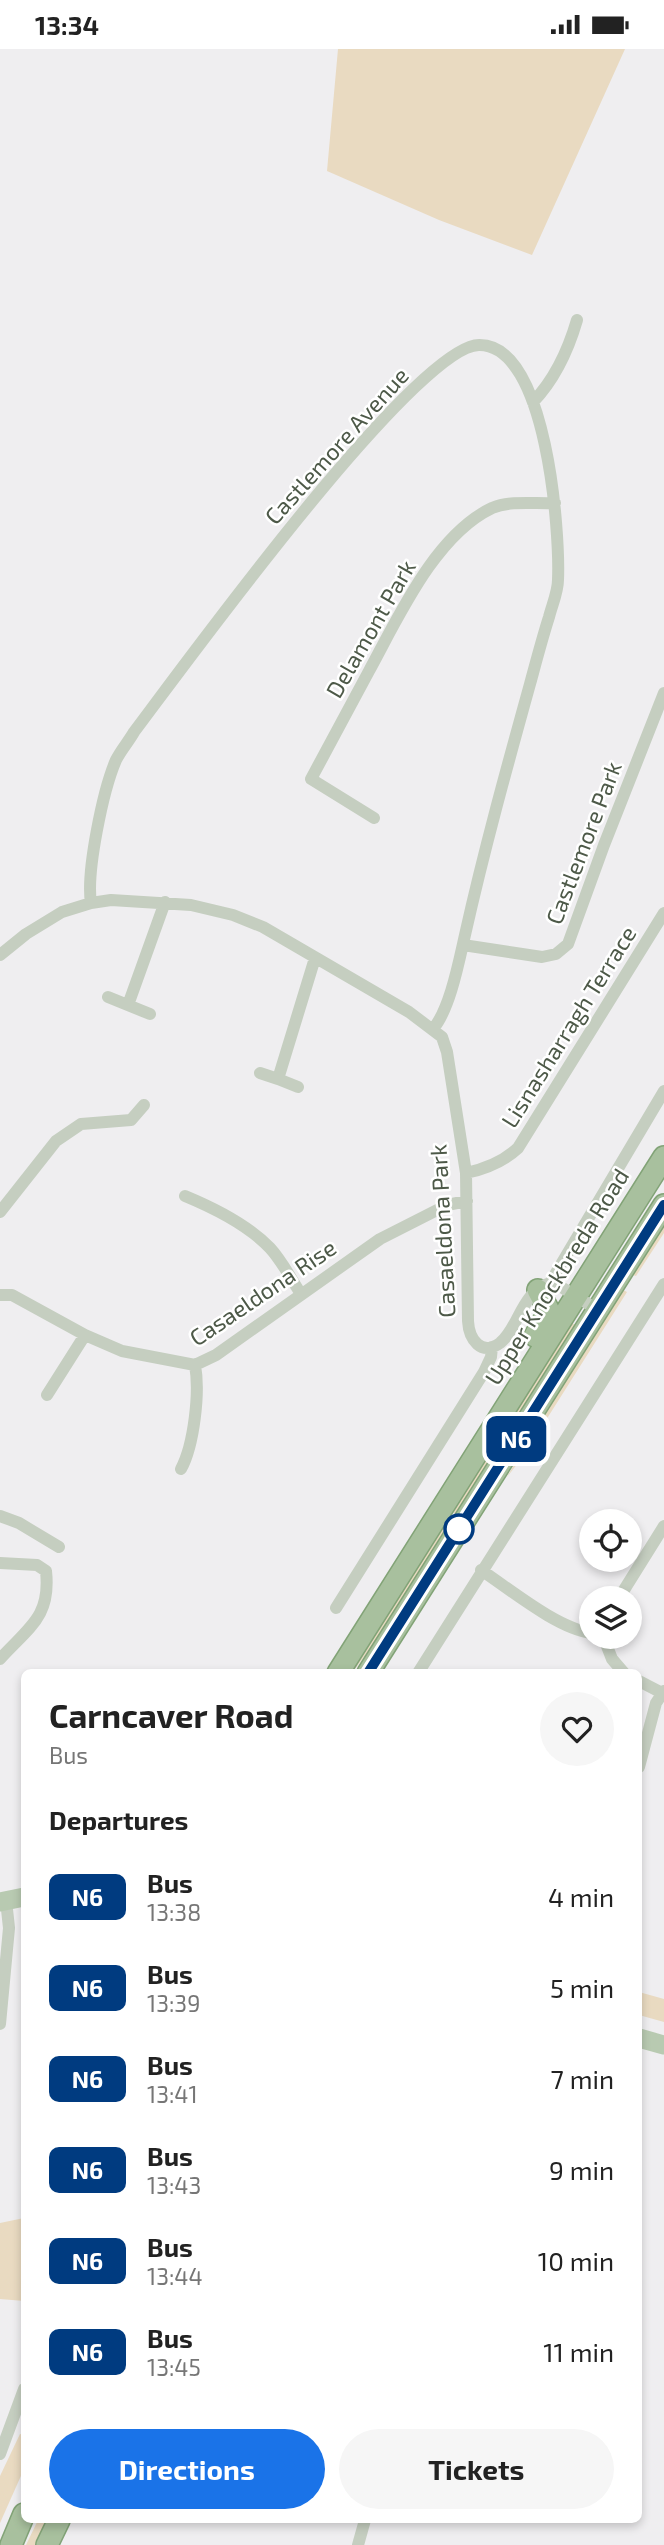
<!DOCTYPE html>
<html lang="en">
<head>
<meta charset="utf-8">
<style>
  :root { --surface:#fff; --page:#f6f6f6; --text:#222; --muted:#767676; --accent:#1a73e8 }
  body { margin:0; font-family:"Exo 2",sans-serif; background:var(--page); color:var(--text); height:100vh; display:flex; flex-direction:column; font-size:26px; white-space:nowrap }
  * { box-sizing:border-box; margin:0 }
  p { font-size:23px; color:var(--muted) }
  .icon { flex:none; width:38px; height:38px; fill:none; stroke:currentColor; stroke-width:2; stroke-linecap:round; stroke-linejoin:round }
  .map { position:relative; flex:1; overflow:hidden }
  .sheet { position:absolute; left:21px; top:1620px; width:621px; height:854px; display:flex; flex-direction:column; background:var(--surface); border-radius:10px; box-shadow:0 4px 10px #0003 }
  .sheet>* { flex:none }
  .badge { padding:0 14px; border-radius:10px; font-size:24px; line-height:46px }
  .buttons { position:absolute; left:579px; top:1460px; display:grid; gap:14px }
  .buttons a { display:grid; place-items:center; width:63px; height:63px; border-radius:50%; background:var(--surface); box-shadow:0 4px 10px #0003; font-size:35px }
  .map>.badge { position:absolute; translate:-50% -50%; box-shadow:0 0 0 4px #fff }
  h2 { padding:0 28px; font-size:26px; line-height:63px }
  .round { display:grid; place-items:center; flex:none; width:74px; height:74px; border-radius:37px; background:var(--page) }
  .overview { display:flex; align-items:center; justify-content:space-between; height:119px; padding:0 28px }
  h1 { font-size:33px; font-weight:700; line-height:52px }
  .button { display:flex; gap:14px; margin-top:auto; padding:14px 28px }
  .button a { flex:1; height:80px; border-radius:42px; background:var(--accent); color:#fff; font-size:28px; font-weight:700; line-height:80px; text-align:center }
  .button a+a { background:var(--page); color:var(--text) }
  ul { padding:0; list-style:none }
  li { display:flex; align-items:center; gap:21px; height:91px; padding:0 28px }
  li div { flex:1 }
  li b { display:block; font-size:26px }
  li em { font-style:normal }
  li .badge { min-width:77px; font-weight:700; text-align:center }
  .status { display:flex; justify-content:space-between; align-items:center; height:49px; padding:0 35px; background:var(--surface); direction:ltr }
  .status svg { height:19px; fill:currentColor }
  .map>svg:first-child { display:block }
  .green { fill:#e9dac1 }
  .lines { fill:none; stroke-linecap:round; stroke-linejoin:round }
  .trunk-casing { stroke:#82a377; stroke-width:24 }
  .minor { stroke:#c5cec0; stroke-width:12 }
  .primary { stroke:#b8cab1; stroke-width:19 }
  .trunk { stroke:#a8c09e; stroke-width:21 }
  .line-casing { stroke:#fff; stroke-width:16 }
  .line { stroke:#003b80; stroke-width:10 }
  .stop-dot { fill:#fff; stroke:#003b80; stroke-width:3.5 }
  .labels { text-anchor:middle; stroke-width:5; stroke-linejoin:round; paint-order:stroke }
  .street-label { font-size:23px; fill:#4d5948; stroke:#fff }
</style>
</head>
<body>
<div class="status"><b>13:34</b><svg viewBox="0 0 49 12"><path d="M0 12V9h3v3zM5 12V6h3v6zM10 12V3h3v9zM15 12V0h3v12zM26 1h20v11H26zM47 4h2v5h-2z"/></svg></div>
<div class="map">
<svg width="664" height="2496" viewBox="0 0 664 2496">
  <rect width="100%" height="100%" fill="#efeef0"/>
  <path class="green" d="M 338,0 L 625,0 L 532,206 L 439,171 L 327,122 Z
    M 664,1177 L 664,1184 L 636,1227 L 633,1226 Z
    M 623,1241 L 627,1243 L 522,1409 L 507,1428 L 532,1385 Z
    M 569,1271 L 576,1277 L 457,1466 L 450,1461 Z
    M 442,1472 L 451,1477 L 384,1581 L 352,1624 L 346,1624 Z
    M 639,1943 L 664,1950 L 664,1973 L 639,1966 Z
    M 24,2169 L 24,2252 L 0,2250 L 0,2174 Z
    M 20,2385 L 24,2386 L 24,2420 L 0,2474 L 0,2427 Z
    M 38,2471 L 48,2471 L 36,2496 L 26,2496 Z"/>
  <g class="lines">
    <defs>
      <path id="trunk" d="M 535,1287 L 549,1262 L 538,1241
        M 338,1624 L 664,1108
        M 368,1624 L 664,1156
        M 11,2496 L 24,2465
        M 47,2496 L 59,2471"/>
    </defs>
    <use href="#trunk" class="trunk-casing"/>
    <path class="minor" d="M 533,353 C 555,330 568,302 577,271
      M 374,769 L 311,730 C 330,694 350,658 369,622 C 398,569 435,486 492,459 C 511,451 535,455 555,454
      M 91,854 C 86,823 103,741 116,711 C 121,701 129,692 134,683 C 181,621 416,296 479,296 C 547,295 560,483 558,531 C 558,543 552,556 549,568 C 542,590 536,613 530,635 C 507,718 484,801 465,886 C 459,912 450,960 433,980
      M 463,896 L 542,908 L 556,905 L 568,895 L 604,796 L 664,644
      M 0,906 L 26,885 L 62,863 L 91,854 L 111,851 L 191,856 L 233,866 L 263,878 L 409,963 L 442,988 L 447,1003 L 466,1124 L 468,1272 C 469,1290 481,1308 500,1294 C 519,1279 521,1243 550,1234 L 558,1236 L 598,1261
      M 108,948 L 150,965
      M 128,956 L 165,853
      M 260,1024 L 278,1030
      M 298,1038 L 278,1030 L 315,909
      M 466,1124 C 485,1120 503,1113 518,1099 L 664,864
      M 185,1147 C 214,1159 248,1176 270,1199 C 282,1212 291,1230 301,1245
      M 0,1163 L 56,1092 L 81,1075 L 131,1071 L 144,1056
      M 550,1234 L 664,1042
      M 0,1246 L 12,1246 L 85,1286 L 122,1302 L 195,1316 L 216,1306 L 380,1190 L 447,1156 L 467,1152
      M 47,1346 L 85,1286
      M 181,1420 C 194,1396 200,1343 195,1316
      M 0,1467 L 19,1474 L 59,1498
      M 0,1514 L 37,1516 L 46,1522 C 51,1568 29,1578 0,1610
      M 481,1521 C 511,1541 558,1580 592,1584
      M 619,1549 L 664,1477
      M 336,1559 L 484,1323 L 491,1308 L 492,1298
      M 603,1587 L 612,1610 L 624,1624
      M 418,1624 L 664,1235
      M 639,1632 L 662,1644
      M 639,1718 L 656,1654 L 664,1642
      M 0,1975 L 9,1879 L 6,1851
      M 0,2405 L 24,2340
      M 358,2496 L 365,2471"/>
    <path class="primary" d="M 0,1853 L 24,1848
      M 639,1989 L 664,1996"/>
    <use href="#trunk" class="trunk"/>
  </g>
  <g class="lines">
    <defs>
      <path id="line" d="M 368,1624 L 664,1156"/>
    </defs>
    <use href="#line" class="line-casing"/>
    <use href="#line" class="line"/>
  </g>
  <circle class="stop-dot" cx="459" cy="1480" r="14"/>
  <g class="labels">
    <g class="street-label">
      <text transform="translate(337 397) rotate(-48)" y="8">Castlemore Avenue</text>
      <text transform="translate(371 580) rotate(-60)" y="8">Delamont Park</text>
      <text transform="translate(584 794) rotate(-69)" y="8">Castlemore Park</text>
      <text transform="translate(569 978) rotate(-58)" y="8">Lisnasharragh Terrace</text>
      <text transform="translate(443 1182) rotate(-93)" y="8">Casaeldona Park</text>
      <text transform="translate(557 1228) rotate(-58)" y="8">Upper Knockbreda Road</text>
      <text transform="translate(263 1244) rotate(-34)" y="8">Casaeldona Rise</text>
    </g>
  </g>
</svg>
<div class="buttons">
<a><svg class="icon" aria-label="locate" viewBox="0 0 24 24"><circle cx="12" cy="12" r="6"/><path d="M12 2v4M12 18v4M2 12h4M18 12h4"/></svg></a>
<a><svg class="icon" aria-label="layers" viewBox="0 0 24 24"><path d="M12 4l9 5-9 5-9-5zM3 14l9 5 9-5"/></svg></a>
</div>
<b class="badge" style="left:516px;top:1390px;background:#003b80;color:#fff">N6</b>
<section class="sheet">
<div class="overview"><div><h1>Carncaver Road</h1><p>Bus</p></div><a class="round"><svg class="icon" aria-label="heart" viewBox="0 0 24 24"><path d="M12 20l-8-8c-3-5 5-10 8-4 3-6 11-1 8 4z"/></svg></a></div>
<h2>Departures</h2>
<ul>
<li><span class="badge" style="background:#003b80;color:#fff">N6</span><div><b>Bus</b><p>13:38</p></div><em>4 min</em></li>
<li><span class="badge" style="background:#003b80;color:#fff">N6</span><div><b>Bus</b><p>13:39</p></div><em>5 min</em></li>
<li><span class="badge" style="background:#003b80;color:#fff">N6</span><div><b>Bus</b><p>13:41</p></div><em>7 min</em></li>
<li><span class="badge" style="background:#003b80;color:#fff">N6</span><div><b>Bus</b><p>13:43</p></div><em>9 min</em></li>
<li><span class="badge" style="background:#003b80;color:#fff">N6</span><div><b>Bus</b><p>13:44</p></div><em>10 min</em></li>
<li><span class="badge" style="background:#003b80;color:#fff">N6</span><div><b>Bus</b><p>13:45</p></div><em>11 min</em></li>
</ul>
<div class="button"><a>Directions</a><a>Tickets</a></div>
</section>
</div>
</body>
</html>
